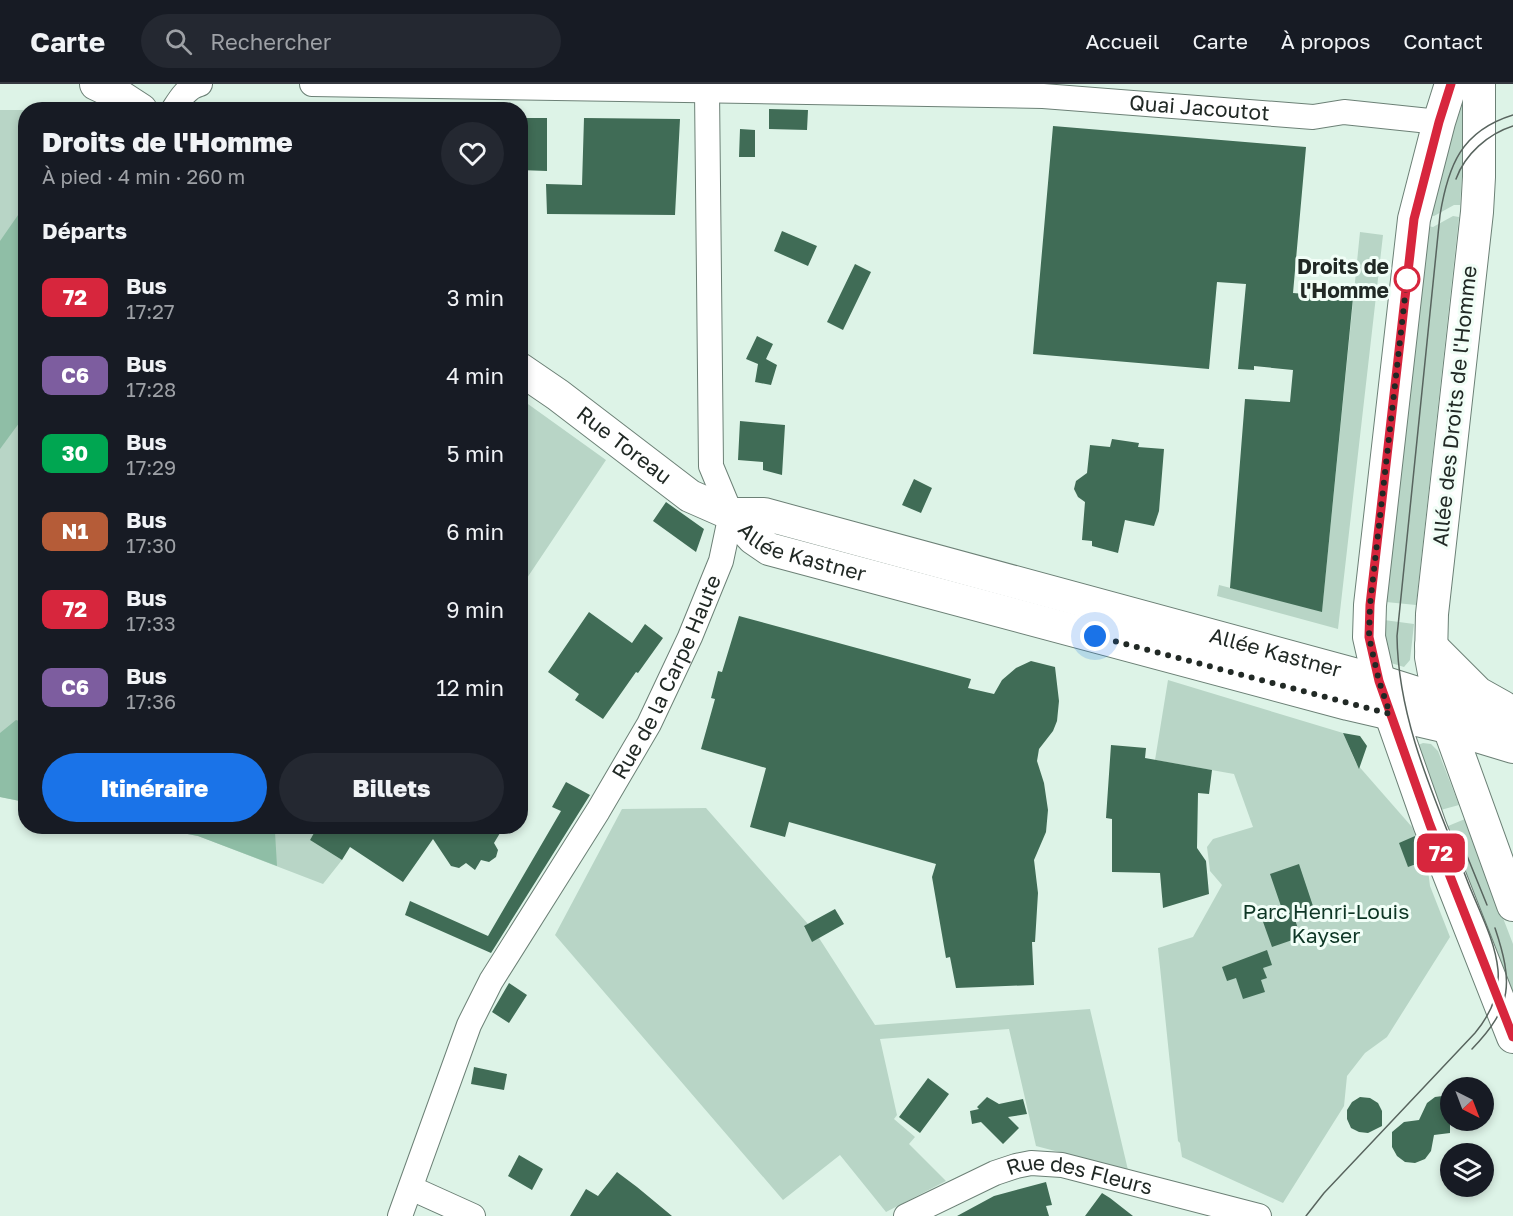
<!DOCTYPE html>
<html lang="fr">
<head>
<meta charset="utf-8">
<style>
  :root { --surface:#171b24; --page:#242831; --text:#f1f3f6; --muted:#9ea1a6; --line:#363941; --accent:#1a73e8 }
  body { margin:0; font-family:"Golos Text",sans-serif; background:var(--page); color:var(--text); height:100vh; display:flex; flex-direction:column; font-size:22px; white-space:nowrap }
  * { box-sizing:border-box; margin:0 }
  p { font-size:20px; color:var(--muted) }
  .icon { flex:none; width:33px; height:33px; fill:none; stroke:currentColor; stroke-width:2; stroke-linecap:round; stroke-linejoin:round }
  .map { position:relative; flex:1; overflow:hidden }
  .side { position:absolute; left:18px; top:18px; width:510px; height:732px; display:flex; flex-direction:column; background:var(--surface); border-radius:24px; box-shadow:0 3px 9px #0003 }
  .side>* { flex:none }
  .badge { padding:0 12px; border-radius:9px; font-size:21px; line-height:39px }
  .needle { width:39px; rotate:138deg }
  .controls { position:absolute; left:1440px; top:993px; display:grid; gap:12px }
  .controls a { display:grid; place-items:center; width:54px; height:54px; border-radius:50%; background:var(--surface); box-shadow:0 3px 9px #0003; font-size:30px }
  .you { position:absolute; width:30px; height:30px; margin:-15px; border:4px solid #fff; border-radius:50%; background:#1a73e8; box-shadow:0 0 0 9px #1a73e833 }
  .map>.badge { position:absolute; translate:-50% -50%; box-shadow:0 0 0 3px #fff }
  h2 { padding:0 24px; font-size:22px; line-height:54px }
  .round { display:grid; place-items:center; flex:none; width:63px; height:63px; border-radius:32px; background:var(--page) }
  .summary { display:flex; align-items:center; justify-content:space-between; height:102px; padding:0 24px }
  h1 { font-size:28px; font-weight:800; line-height:45px }
  .cta { display:flex; gap:12px; margin-top:auto; padding:12px 24px }
  .cta a { flex:1; height:69px; border-radius:36px; background:var(--accent); color:#fff; font-size:24px; font-weight:800; line-height:69px; text-align:center }
  .cta a+a { background:var(--page); color:var(--text) }
  ul { padding:0; list-style:none }
  li { display:flex; align-items:center; gap:18px; height:78px; padding:0 24px }
  li div { flex:1 }
  li b { display:block; font-size:22px }
  li em { font-style:normal }
  li .badge { min-width:66px; font-weight:700; text-align:center }
  header { display:flex; align-items:center; gap:36px; box-sizing:border-box; height:84px; padding:0 30px; background:var(--surface); border-bottom:2px solid var(--line) }
  header strong { font-size:28px }
  nav { display:flex; gap:33px; margin-inline-start:auto; font-size:21px }
  .search { width:420px; height:54px; background:var(--page); display:flex; align-items:center; gap:15px; box-sizing:border-box; padding:0 21px; border-radius:33px; color:var(--muted); font-size:22px }
  .map>svg:first-child { display:block }
  .green { fill:#b8d5c6 }
  .forest { fill:#8fbea6 }
  .building { fill:#406c56 }
  .lines { fill:none; stroke-linecap:round; stroke-linejoin:round }
  .minor-casing { stroke:#6c8076; stroke-width:26 }
  .major-casing { stroke:#6c8076; stroke-width:34 }
  .minor { stroke:#fff; stroke-width:24 }
  .major { stroke:#fff; stroke-width:32 }
  .tram { stroke:#58645e; stroke-width:1.5 }
  .line-casing { stroke:#fff; stroke-width:14 }
  .line { stroke:#d7263d; stroke-width:9 }
  .walk { stroke:#212925; stroke-width:6; stroke-dasharray:0 10.8 }
  .stop-dot { fill:#fff; stroke:#d7263d; stroke-width:3 }
  .labels { text-anchor:middle; stroke-width:6; stroke-linejoin:round; paint-order:stroke }
  .street-label { font-size:21px; fill:#212925; stroke:#f1fef7 }
  .stop-label { font-size:21px; font-weight:bold; fill:#212925; stroke:#f1fef7; text-anchor:end }
  .park-label { font-size:21px; fill:#0e3625; stroke:#f1fef7 }
</style>
</head>
<body>
<header>
<strong>Carte</strong>
<div class="search"><svg class="icon" aria-label="search" viewBox="0 0 24 24"><circle cx="10" cy="10" r="6"/><path d="M15 15l6 6"/></svg>Rechercher</div>
<nav><a>Accueil</a><a>Carte</a><a>À propos</a><a>Contact</a></nav>
</header>
<div class="map">
<svg width="1513" height="1132" viewBox="0 0 1513 1132">
  <rect width="100%" height="100%" fill="#ddf3e7"/>
  <path class="green" d="M 1459,6 L 1468,7 L 1460,121 L 1454,121 L 1434,132 L 1429,131 Z
    M 0,26 L 26,26 L 25,718 L 0,713 Z
    M 1453,132 L 1459,133 L 1416,521 L 1386,518 L 1428,142 L 1433,143 Z
    M 1360,148 L 1383,151 L 1338,545 L 1217,512 L 1219,501 L 1322,527 Z
    M 521,315 L 606,376 L 521,503 Z
    M 1384,536 L 1414,540 L 1410,576 L 1404,583 L 1391,579 L 1385,565 Z
    M 1168,596 L 1343,649 L 1356,679 L 1412,743 L 1428,786 L 1430,802 L 1450,853 L 1387,953 L 1365,969 L 1347,992 L 1344,1022 L 1283,1119 L 1182,1073 L 1180,1059 L 1178,1057 L 1158,864 L 1193,853 L 1222,801 L 1210,787 L 1207,763 L 1213,755 L 1253,743 L 1234,690 L 1155,676 Z
    M 1423,659 L 1431,660 L 1438,667 L 1459,721 L 1437,727 L 1418,661 Z
    M 706,724 L 808,840 L 804,843 L 812,857 L 819,854 L 875,941 L 1090,925 L 1128,1086 L 1036,1062 L 1009,945 L 880,955 L 897,1031 L 894,1035 L 915,1053 L 909,1060 L 946,1097 L 886,1128 L 840,1071 L 783,1116 L 555,851 L 622,725 Z
    M 1465,735 L 1513,860 L 1513,937 L 1436,747 Z
    M 151,743 L 318,743 L 310,756 L 342,776 L 323,800 L 198,752 Z"/>
  <path class="forest" d="M 25,121 L 25,331 L 0,365 L 0,157 Z
    M 16,636 L 25,639 L 25,718 L 0,713 L 0,649 Z
    M 151,743 L 265,743 L 275,748 L 277,782 L 198,752 Z"/>
  <path class="building" d="M 769,25 L 808,26 L 807,46 L 769,45 Z
    M 520,34 L 547,34 L 547,87 L 520,86 Z
    M 584,34 L 680,35 L 675,131 L 547,130 L 546,100 L 582,101 Z
    M 1053,42 L 1306,63 L 1293,209 L 1353,214 L 1322,528 L 1230,504 L 1245,315 L 1290,318 L 1293,286 L 1254,282 L 1254,286 L 1238,285 L 1246,200 L 1217,198 L 1209,285 L 1033,270 Z
    M 740,45 L 755,46 L 755,73 L 739,73 Z
    M 782,147 L 817,162 L 808,182 L 774,167 Z
    M 855,180 L 871,188 L 843,246 L 827,238 Z
    M 757,252 L 773,260 L 766,275 L 777,281 L 771,301 L 755,298 L 758,280 L 746,275 Z
    M 740,337 L 785,341 L 782,391 L 763,386 L 763,378 L 738,376 Z
    M 1112,355 L 1139,359 L 1138,363 L 1164,365 L 1159,427 L 1154,442 L 1125,436 L 1118,469 L 1092,462 L 1092,457 L 1082,456 L 1085,418 L 1078,413 L 1074,405 L 1076,397 L 1087,389 L 1090,361 L 1110,363 Z
    M 914,395 L 932,404 L 921,429 L 902,421 Z
    M 666,418 L 704,445 L 696,468 L 653,437 Z
    M 589,528 L 632,559 L 645,540 L 663,554 L 638,589 L 636,588 L 603,635 L 575,616 L 579,610 L 548,588 Z
    M 739,532 L 971,595 L 968,604 L 994,610 L 1002,596 L 1016,584 L 1031,577 L 1055,583 L 1059,617 L 1057,637 L 1053,647 L 1039,665 L 1037,677 L 1044,699 L 1048,726 L 1046,748 L 1034,776 L 1038,809 L 1035,858 L 1032,858 L 1034,901 L 956,904 L 950,873 L 946,874 L 932,793 L 936,780 L 789,738 L 785,753 L 750,743 L 766,684 L 701,665 L 715,615 L 711,614 L 718,587 L 722,588 Z
    M 1343,649 L 1360,652 L 1367,662 L 1359,685 Z
    M 1111,661 L 1146,664 L 1145,674 L 1212,686 L 1209,710 L 1198,709 L 1197,764 L 1206,777 L 1209,810 L 1163,824 L 1160,789 L 1112,788 L 1112,735 L 1106,734 Z
    M 566,698 L 590,711 L 491,869 L 405,831 L 410,817 L 488,852 L 561,727 L 552,723 Z
    M 318,742 L 489,742 L 500,749 L 494,759 L 498,766 L 496,773 L 489,778 L 481,776 L 475,786 L 466,779 L 459,784 L 451,782 L 433,755 L 403,798 L 350,763 L 342,776 L 310,756 Z
    M 1415,752 L 1424,777 L 1408,783 L 1399,759 Z
    M 1299,780 L 1313,822 L 1293,830 L 1301,853 L 1272,863 L 1262,835 L 1283,828 L 1270,790 Z
    M 835,825 L 844,840 L 812,858 L 804,842 Z
    M 1267,866 L 1272,881 L 1263,884 L 1267,894 L 1261,896 L 1265,908 L 1243,915 L 1236,894 L 1227,897 L 1222,883 Z
    M 509,899 L 527,911 L 509,939 L 492,928 Z
    M 474,983 L 507,990 L 504,1006 L 471,1000 Z
    M 928,994 L 949,1010 L 920,1049 L 899,1033 Z
    M 1450,1011 L 1450,1049 L 1434,1051 L 1431,1067 L 1425,1075 L 1415,1079 L 1405,1078 L 1397,1072 L 1392,1063 L 1392,1048 L 1404,1038 L 1419,1036 L 1427,1019 L 1435,1013 Z
    M 987,1013 L 999,1020 L 1023,1015 L 1027,1030 L 1008,1033 L 1019,1044 L 1003,1060 L 981,1038 L 972,1040 L 970,1027 L 979,1025 L 977,1023 Z
    M 1360,1013 L 1370,1014 L 1378,1019 L 1382,1027 L 1382,1042 L 1368,1049 L 1359,1048 L 1351,1044 L 1347,1035 L 1347,1026 L 1352,1018 Z
    M 519,1071 L 543,1085 L 532,1106 L 508,1092 Z
    M 617,1088 L 637,1103 L 672,1132 L 570,1132 L 586,1105 L 598,1112 Z
    M 1046,1098 L 1052,1121 L 1046,1122 L 1049,1132 L 957,1132 L 994,1112 Z
    M 1102,1109 L 1110,1114 L 1133,1132 L 1085,1132 Z"/>
  <g class="lines">
    <defs>
      <g id="minor">
        <path id="s1" d="M 312,0 L 988,11 L 1043,12 L 1313,33 L 1344,28 L 1439,38"/>
        <path d="M 173,26 C 180,15 187,3 200,0"/>
        <path d="M 411,1104 L 473,1132"/>
        <path id="s2" d="M 400,1132 L 469,941 L 491,897 L 598,727 L 649,640 L 690,553 L 721,477 L 731,430 L 711,382 L 707,6"/>
        <path id="s3" d="M 906,1132 L 995,1089 L 1016,1082 L 1031,1079 L 1062,1081 L 1259,1132"/>
      </g>
      <g id="major">
        <path d="M 96,0 L 115,9 L 141,26"/>
        <path d="M 1451,0 L 1439,38 L 1414,135 L 1370,521 L 1369,553 L 1379,597 L 1430,742 L 1513,953"/>
        <path d="M 1479,0 L 1479,93 L 1477,128 L 1432,530 L 1431,573 L 1439,616 L 1513,821"/>
        <path id="s4" d="M 520,285 L 558,311 L 690,412 L 731,430 L 764,430 L 1379,597 L 1439,616 L 1513,632"/>
        <path id="s5" d="M 731,430 L 753,454 L 769,465 L 1348,620 L 1447,643 L 1513,663"/>
        <path d="M 1431,562 L 1478,609 L 1503,623"/>
      </g>
    </defs>
    <use href="#minor" class="minor-casing"/>
    <use href="#major" class="major-casing"/>
    <use href="#minor" class="minor"/>
    <use href="#major" class="major"/>
    <path class="tram" d="M 1456,95 C 1465,70 1488,50 1513,42
      M 1461,757 L 1487,821
      M 1472,965 C 1513,923 1513,898 1495,844
      M 1306,1132 L 1324,1109 L 1475,949 C 1490,931 1500,910 1498,886 C 1495,855 1478,825 1467,796 C 1436,717 1398,638 1397,552 L 1440,131 C 1448,82 1461,47 1513,31"/>
  </g>
  <g class="lines">
    <defs>
      <path id="line" d="M 1451,0 L 1439,38 L 1414,135 L 1370,521 L 1369,553 L 1379,597 L 1430,741 L 1513,953"/>
    </defs>
    <use href="#line" class="line-casing"/>
    <use href="#line" class="line"/>
    <path class="walk" d="M 1095,552 L 1390,630 L 1379,597 L 1369,553 L 1370,521 L 1407,195"/>
  </g>
  <circle class="stop-dot" cx="1407" cy="195" r="12"/>
  <g class="labels">
    <g class="street-label">
      <text dy="7" stroke="none"><textPath href="#s1" startOffset="888">Quai Jacoutot</textPath></text>
      <text transform="translate(1455 322) rotate(-84)" y="7">Allée des Droits de l'Homme</text>
      <text dy="7" stroke="none"><textPath href="#s4" startOffset="129">Rue Toreau</textPath></text>
      <text dy="7" stroke="none"><textPath href="#s5" startOffset="84">Allée Kastner</textPath></text>
      <text dy="7" stroke="none"><textPath href="#s4" startOffset="820">Allée Kastner</textPath></text>
      <text dy="7" stroke="none"><textPath href="#s2" startOffset="604">Rue de la Carpe Haute</textPath></text>
      <text dy="7" stroke="none"><textPath href="#s3" startOffset="186">Rue des Fleurs</textPath></text>
    </g>
    <g class="stop-label">
      <text x="1389" y="190">Droits de<tspan x="1389" dy="24">l'Homme</tspan></text>
    </g>
    <g class="park-label">
      <text x="1326" y="835">Parc Henri-Louis<tspan x="1326" dy="24">Kayser</tspan></text>
    </g>
  </g>
</svg>
<div class="controls">
<a><svg class="needle" viewBox="-14 -14 28 28"><path d="M0-13l5 13h-10z" fill="#e53935"/><path d="M0 13l5-13h-10z" fill="#9ea1a6"/></svg></a>
<a><svg class="icon" aria-label="layers" viewBox="0 0 24 24"><path d="M12 4l9 5-9 5-9-5zM3 14l9 5 9-5"/></svg></a>
</div>
<div class="you" style="left:1095px;top:552px"></div>
<b class="badge" style="left:1441px;top:769px;background:#d7263d;color:#fff">72</b>
<section class="side">
<div class="summary"><div><h1>Droits de l'Homme</h1><p>À pied · 4 min · 260 m</p></div><a class="round"><svg class="icon" aria-label="heart" viewBox="0 0 24 24"><path d="M12 20l-8-8c-3-5 5-10 8-4 3-6 11-1 8 4z"/></svg></a></div>
<h2>Départs</h2>
<ul>
<li><span class="badge" style="background:#d7263d;color:#fff">72</span><div><b>Bus</b><p>17:27</p></div><em>3 min</em></li>
<li><span class="badge" style="background:#7d5d9f;color:#fff">C6</span><div><b>Bus</b><p>17:28</p></div><em>4 min</em></li>
<li><span class="badge" style="background:#00a651;color:#fff">30</span><div><b>Bus</b><p>17:29</p></div><em>5 min</em></li>
<li><span class="badge" style="background:#b55c38;color:#fff">N1</span><div><b>Bus</b><p>17:30</p></div><em>6 min</em></li>
<li><span class="badge" style="background:#d7263d;color:#fff">72</span><div><b>Bus</b><p>17:33</p></div><em>9 min</em></li>
<li><span class="badge" style="background:#7d5d9f;color:#fff">C6</span><div><b>Bus</b><p>17:36</p></div><em>12 min</em></li>
</ul>
<div class="cta"><a>Itinéraire</a><a>Billets</a></div>
</section>
</div>
</body>
</html>
